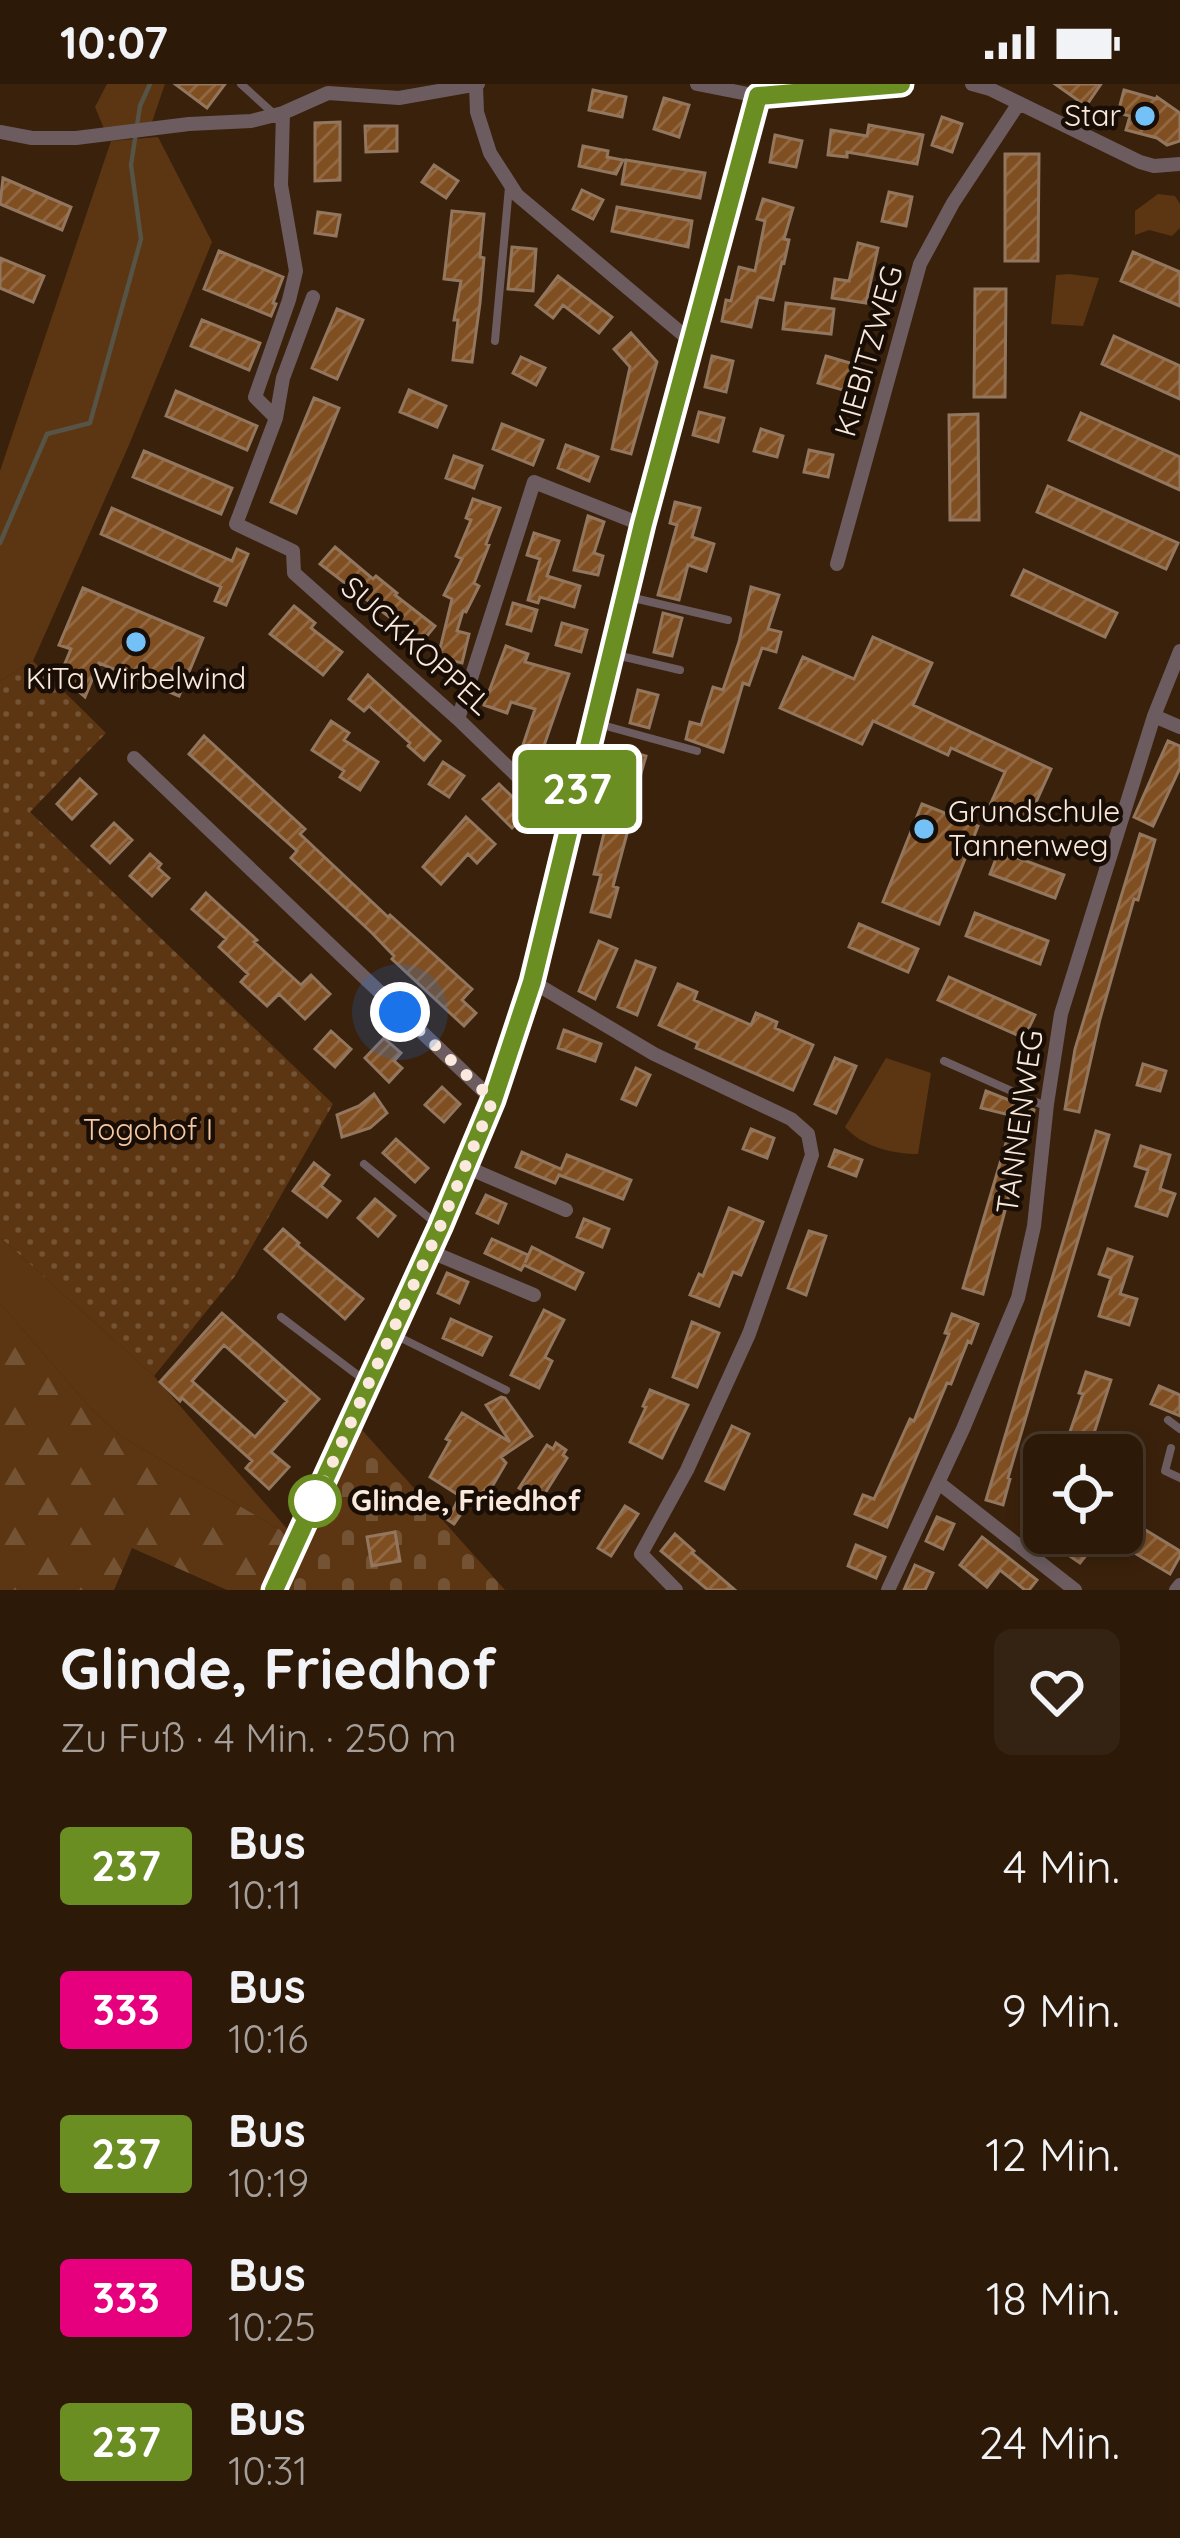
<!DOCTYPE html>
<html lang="de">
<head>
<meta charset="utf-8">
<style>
  :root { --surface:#2c1908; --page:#342212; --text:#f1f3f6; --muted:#a6a09c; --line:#483829 }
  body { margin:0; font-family:Quicksand,sans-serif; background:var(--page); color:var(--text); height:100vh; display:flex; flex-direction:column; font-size:45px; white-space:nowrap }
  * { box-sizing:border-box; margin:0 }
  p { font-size:39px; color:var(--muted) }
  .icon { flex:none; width:66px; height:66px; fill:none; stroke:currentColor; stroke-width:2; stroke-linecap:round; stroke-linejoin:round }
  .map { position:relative; height:1506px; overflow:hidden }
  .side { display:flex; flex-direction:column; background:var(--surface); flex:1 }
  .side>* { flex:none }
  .badge { padding:0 24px; border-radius:9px; font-size:42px; line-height:78px }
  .buttons { position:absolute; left:1023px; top:1350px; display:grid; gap:24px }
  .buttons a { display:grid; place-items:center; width:120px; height:120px; border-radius:18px; background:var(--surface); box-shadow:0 6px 18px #0003,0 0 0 3px var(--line); font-size:60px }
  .you { position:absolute; width:60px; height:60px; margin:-30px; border:9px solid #fff; border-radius:50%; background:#1a73e8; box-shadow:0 0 0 18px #1a73e833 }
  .map>.badge { position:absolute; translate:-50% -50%; box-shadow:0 0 0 6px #fff }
  .round { display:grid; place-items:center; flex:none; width:126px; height:126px; border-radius:18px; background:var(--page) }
  .head { display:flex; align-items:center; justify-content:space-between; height:204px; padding:0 60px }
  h1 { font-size:57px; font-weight:700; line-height:90px }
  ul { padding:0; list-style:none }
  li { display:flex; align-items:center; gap:36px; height:144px; padding:0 60px }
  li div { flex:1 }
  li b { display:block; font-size:45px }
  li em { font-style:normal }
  li .badge { min-width:132px; font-weight:700; text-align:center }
  .status { display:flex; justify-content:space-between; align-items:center; height:84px; padding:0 60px; background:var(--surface); direction:ltr }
  .status svg { height:33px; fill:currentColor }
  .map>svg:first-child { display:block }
  .green { fill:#5c3612 }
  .forest { fill:url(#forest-firs) }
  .cemetery { fill:url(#cemetery-stones) }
  .garden { fill:url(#garden-dots) }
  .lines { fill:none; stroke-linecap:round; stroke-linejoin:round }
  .stream { stroke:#565446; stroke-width:4.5 }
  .building { fill:url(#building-hatch); stroke:#93765e; stroke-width:3; fill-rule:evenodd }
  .lane { stroke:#6c5c60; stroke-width:8 }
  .street { stroke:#6c5c60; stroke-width:14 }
  .line-casing { stroke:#fff; stroke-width:27 }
  .line { stroke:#6b8e23; stroke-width:18 }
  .walk { stroke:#fae9dc; stroke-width:12; stroke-dasharray:0 21.6 }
  .poi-dot { fill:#73c1f6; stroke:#190e06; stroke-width:4.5 }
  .stop-dot { fill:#fff; stroke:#6b8e23; stroke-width:6 }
  .labels { text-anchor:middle; stroke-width:9; stroke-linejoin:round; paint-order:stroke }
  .poi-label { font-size:30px; fill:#fae9dc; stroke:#190e06; text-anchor:end }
  .street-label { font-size:30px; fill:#fae9dc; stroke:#190e06 }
  .park-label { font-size:30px; fill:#f5c7a3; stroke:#190e06 }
  .stop-label { font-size:30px; font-weight:bold; fill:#fae9dc; stroke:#190e06; text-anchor:start }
</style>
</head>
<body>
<div class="status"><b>10:07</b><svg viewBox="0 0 49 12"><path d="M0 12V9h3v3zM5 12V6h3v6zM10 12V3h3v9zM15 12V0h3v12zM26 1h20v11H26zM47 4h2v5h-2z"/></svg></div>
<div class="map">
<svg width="1180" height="1506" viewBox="0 0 1180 1506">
  <defs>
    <pattern id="forest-firs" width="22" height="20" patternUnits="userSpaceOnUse" patternTransform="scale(3)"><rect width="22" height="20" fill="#5c3612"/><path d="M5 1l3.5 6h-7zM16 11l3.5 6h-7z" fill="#745334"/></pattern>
    <pattern id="cemetery-stones" width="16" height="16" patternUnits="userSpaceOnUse" patternTransform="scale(3)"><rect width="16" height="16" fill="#5c3612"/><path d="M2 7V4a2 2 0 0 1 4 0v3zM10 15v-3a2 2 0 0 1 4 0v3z" fill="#745334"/></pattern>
    <pattern id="garden-dots" width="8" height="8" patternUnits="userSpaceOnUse" patternTransform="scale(3)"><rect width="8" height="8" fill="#5c3612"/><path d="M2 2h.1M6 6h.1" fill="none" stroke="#745334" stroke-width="1.8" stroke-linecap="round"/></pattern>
    <pattern id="building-hatch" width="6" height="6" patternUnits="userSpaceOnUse" patternTransform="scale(3)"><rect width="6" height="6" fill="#7f4f22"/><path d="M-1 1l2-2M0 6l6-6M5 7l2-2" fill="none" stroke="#926842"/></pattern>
  </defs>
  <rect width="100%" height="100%" fill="#3a210b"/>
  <path class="green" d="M 107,0 L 165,0 L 151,41 L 105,47 L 95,23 Z
    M 158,53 L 212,158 L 129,361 L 33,577 L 0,597 L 0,387 L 111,57 Z
    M 1158,110 L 1175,112 L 1180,120 L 1180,144 L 1172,152 L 1149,146 L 1135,151 L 1135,127 Z
    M 1069,190 L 1099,194 L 1083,242 L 1051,240 L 1056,191 Z
    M 886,974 L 931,989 L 918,1070 C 893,1070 863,1063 845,1043 Z
    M 0,1153 L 154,1292 L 296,1455 L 122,1353 L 92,1326 L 0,1219 Z"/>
  <path class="forest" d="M 0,1219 L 92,1326 L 122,1353 L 296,1455 L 273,1506 L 227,1506 L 132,1464 L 114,1506 L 0,1506 Z"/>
  <path class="cemetery" d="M 354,1337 L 505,1506 L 276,1506 Z"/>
  <path class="garden" d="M 33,577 L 106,649 L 30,728 L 333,1020 L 235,1192 L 154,1292 L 0,1153 L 0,597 Z"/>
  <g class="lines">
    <path class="stream" d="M 0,459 L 47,350 L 90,339 L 141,155 L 131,81 L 140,22 L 150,0"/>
  </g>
  <path class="building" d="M 175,0 L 225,0 L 207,24 Z
    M 1055,0 L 1101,0 L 1086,22 Z
    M 593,6 L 626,13 L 622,33 L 589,26 Z
    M 1124,6 L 1156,15 L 1157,13 L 1180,29 L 1180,57 L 1167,61 L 1157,54 L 1126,46 L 1130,32 L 1118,29 Z
    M 664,14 L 689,21 L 679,53 L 654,45 Z
    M 942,33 L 962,40 L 952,68 L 932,61 Z
    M 340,38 L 340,96 L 315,97 L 315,39 Z
    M 869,41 L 923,51 L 917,80 L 847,68 L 847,73 L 828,71 L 831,46 L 867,52 Z
    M 365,42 L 397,42 L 397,67 L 366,68 Z
    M 775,51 L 802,57 L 796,83 L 770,78 Z
    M 583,62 L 608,67 L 607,73 L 623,76 L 616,90 L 579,82 Z
    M 1005,70 L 1039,70 L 1038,177 L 1005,177 Z
    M 626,76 L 705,89 L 700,114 L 622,100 Z
    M 434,81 L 458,97 L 446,114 L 422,98 Z
    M 3,94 L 71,123 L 62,146 L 0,120 Z
    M 582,106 L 603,116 L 593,135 L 573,125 Z
    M 889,108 L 912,113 L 906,142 L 882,137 Z
    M 763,115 L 793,124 L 784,155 L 789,156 L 784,179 L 782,178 L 773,216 L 758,213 L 751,243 L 722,237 L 726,216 L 731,217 L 739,183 L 755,187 L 765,137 L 757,135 Z
    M 617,123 L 692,137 L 688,163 L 612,147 Z
    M 452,127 L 484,130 L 480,173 L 484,174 L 480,219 L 472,278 L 453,276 L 458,236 L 454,236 L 461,197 L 444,195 Z
    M 318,128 L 340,131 L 336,152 L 315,149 Z
    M 858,159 L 878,164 L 866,219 L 832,214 L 835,195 L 849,197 Z
    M 512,163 L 536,165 L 533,207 L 508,205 Z
    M 219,167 L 283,193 L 273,219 L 276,220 L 271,232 L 204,205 Z
    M 1133,168 L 1180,188 L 1180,222 L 1121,197 Z
    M 0,174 L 44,192 L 33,218 L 0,204 Z
    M 558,192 L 612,233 L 599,249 L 563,221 L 553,234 L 536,221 Z
    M 975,205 L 1006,205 L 1005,313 L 974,313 Z
    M 786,219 L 834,225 L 831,250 L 783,245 Z
    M 337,225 L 363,236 L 337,295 L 312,284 Z
    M 202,236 L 260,259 L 249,286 L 191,262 Z
    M 631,249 L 657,278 L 631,370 L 612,365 L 630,283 L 614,265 Z
    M 1114,252 L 1180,282 L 1180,315 L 1102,280 Z
    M 712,272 L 733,277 L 726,308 L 705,303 Z
    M 826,272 L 857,281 L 850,308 L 818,299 Z
    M 521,273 L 545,284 L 536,301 L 513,289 Z
    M 409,306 L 446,322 L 437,343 L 400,328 Z
    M 176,307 L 257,342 L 247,366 L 166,332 Z
    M 314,314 L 339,324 L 296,429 L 271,418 Z
    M 699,328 L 724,334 L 718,358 L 693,351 Z
    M 1081,329 L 1180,373 L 1180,406 L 1069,356 Z
    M 978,330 L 979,436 L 950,436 L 949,331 Z
    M 502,340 L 543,356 L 533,381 L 493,365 Z
    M 761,345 L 783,352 L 777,373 L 754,367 Z
    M 566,361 L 598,373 L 589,397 L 558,384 Z
    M 809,366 L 833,371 L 828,393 L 804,388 Z
    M 144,367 L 232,404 L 221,430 L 133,393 Z
    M 454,372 L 482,382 L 474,404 L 446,394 Z
    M 1048,402 L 1178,459 L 1166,485 L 1037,428 Z
    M 473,415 L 500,424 L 486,460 L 489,461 L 474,499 L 479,502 L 466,528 L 463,527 L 457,547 L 469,550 L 462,579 L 438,573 L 452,515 L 444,511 L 462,475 L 456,472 L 471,436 L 466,434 Z
    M 675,418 L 700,424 L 692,453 L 714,460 L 706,487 L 688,481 L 679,516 L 658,511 L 677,441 L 670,439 Z
    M 112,424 L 232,477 L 237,465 L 248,470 L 226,521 L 215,517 L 221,503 L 101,450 Z
    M 588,432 L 604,438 L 594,469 L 603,472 L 598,491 L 574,486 Z
    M 534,449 L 559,457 L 547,492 L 580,502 L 574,523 L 540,513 L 538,519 L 528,516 L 540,475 L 527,471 Z
    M 335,463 L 373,495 L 376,492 L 397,509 L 395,511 L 435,542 L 422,558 L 320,480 Z
    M 1024,486 L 1117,529 L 1105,553 L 1012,511 Z
    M 751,503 L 779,511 L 768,545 L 781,548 L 776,568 L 762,564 L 749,601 L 743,599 L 723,668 L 686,655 L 690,638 L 701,641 L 713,603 L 723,606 L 739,558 Z
    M 83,504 L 203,554 L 179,612 L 99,579 L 85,613 L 60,591 L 71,565 L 59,561 Z
    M 513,519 L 537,526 L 531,547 L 507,540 Z
    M 294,522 L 315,539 L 311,544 L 342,568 L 323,591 L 270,550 Z
    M 663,529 L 682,534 L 672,572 L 654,568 Z
    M 562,539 L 587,546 L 581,568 L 556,561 Z
    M 873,553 L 932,579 L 913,621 L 1051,685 L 1027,738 L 990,721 L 1005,688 L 951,664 L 948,671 L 873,637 L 862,660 L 780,624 L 803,573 L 854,595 Z
    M 506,562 L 528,570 L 525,578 L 569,590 L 539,676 L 520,670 L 535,625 L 511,618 L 507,629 L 484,621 Z
    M 368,591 L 440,657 L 424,676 L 408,662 L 410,659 L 369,622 L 364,627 L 349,615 Z
    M 638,606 L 658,611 L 649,644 L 630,639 Z
    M 331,637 L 349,649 L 344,656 L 378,678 L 360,706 L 340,693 L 344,687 L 312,666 Z
    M 204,652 L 305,745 L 300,750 L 388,833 L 390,831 L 472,905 L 462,916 L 476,929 L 464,942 L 392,875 L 394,872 L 372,849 L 291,774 L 297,767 L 189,670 Z
    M 1168,657 L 1180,662 L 1180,684 L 1153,742 L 1134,733 Z
    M 628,667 L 646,672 L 634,714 L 616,709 Z
    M 443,678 L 464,692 L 449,713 L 429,700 Z
    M 80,695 L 96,710 L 72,735 L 57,720 Z
    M 499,700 L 528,728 L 512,744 L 483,715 Z
    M 922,720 L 978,742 L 939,840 L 883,818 Z
    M 466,733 L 495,760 L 477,779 L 468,770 L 441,800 L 423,783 Z
    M 607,737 L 629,742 L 613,802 L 618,804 L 610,833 L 591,828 L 601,791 L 594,790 Z
    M 114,739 L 132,756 L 110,779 L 92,762 Z
    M 1140,750 L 1155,756 L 1138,816 L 1134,815 L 1100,935 L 1079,1028 L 1065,1025 L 1075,965 Z
    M 999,767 L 1064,791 L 1055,814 L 990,790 Z
    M 150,770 L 161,780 L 158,784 L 169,794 L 152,812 L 130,792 Z
    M 206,809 L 257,856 L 254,858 L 301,901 L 311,891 L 330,910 L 305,935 L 279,910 L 267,922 L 241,898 L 248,890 L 219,863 L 226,855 L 192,825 Z
    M 975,829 L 1048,857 L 1040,880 L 966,852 Z
    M 859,840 L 918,865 L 908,888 L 849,863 Z
    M 599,857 L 617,865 L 595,915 L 579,907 Z
    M 636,877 L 655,884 L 637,931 L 618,923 Z
    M 949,893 L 1035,931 L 1024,954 L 938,916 Z
    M 678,900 L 697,908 L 694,916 L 751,941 L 756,929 L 777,938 L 775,944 L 813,961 L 793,1006 L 696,964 L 698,959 L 659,941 Z
    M 564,946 L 601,960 L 595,977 L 558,964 Z
    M 331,947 L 351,965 L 335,983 L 315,965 Z
    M 384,954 L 401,969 L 394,977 L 402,984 L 389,998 L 365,974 Z
    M 835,974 L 856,982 L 836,1029 L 815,1020 Z
    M 1143,980 L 1166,987 L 1160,1007 L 1137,1001 Z
    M 636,984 L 650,991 L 636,1021 L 622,1015 Z
    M 442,1003 L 460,1020 L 444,1038 L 425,1021 Z
    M 986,1007 L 1034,1026 L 1030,1044 L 1027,1043 L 983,1210 L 963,1204 L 1014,1032 L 981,1024 Z
    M 374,1010 L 387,1029 L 370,1044 L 342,1053 L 337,1031 L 359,1022 Z
    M 751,1045 L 774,1054 L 767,1074 L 743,1065 Z
    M 1096,1047 L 1109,1051 L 1008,1394 L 1010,1395 L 1003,1421 L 986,1416 Z
    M 396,1055 L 428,1084 L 415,1098 L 383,1069 Z
    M 1141,1062 L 1170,1071 L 1160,1105 L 1175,1110 L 1167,1132 L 1136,1122 L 1148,1086 L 1135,1082 Z
    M 835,1066 L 862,1076 L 856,1092 L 829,1082 Z
    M 522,1068 L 561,1085 L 567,1071 L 631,1096 L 623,1115 L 559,1091 L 555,1099 L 516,1083 Z
    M 314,1079 L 329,1091 L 321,1102 L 340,1117 L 327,1133 L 293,1107 Z
    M 486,1111 L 506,1120 L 498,1139 L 477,1129 Z
    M 375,1115 L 395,1132 L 378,1152 L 358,1134 Z
    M 729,1124 L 763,1138 L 741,1191 L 733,1188 L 719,1222 L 690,1211 L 699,1190 L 703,1192 Z
    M 584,1135 L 609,1145 L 602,1163 L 577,1153 Z
    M 283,1145 L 299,1159 L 297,1161 L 363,1215 L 345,1235 L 265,1165 Z
    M 809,1147 L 826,1152 L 806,1211 L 788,1204 Z
    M 492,1155 L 528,1171 L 525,1179 L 532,1163 L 583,1189 L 575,1205 L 524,1181 L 521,1186 L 485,1169 Z
    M 1108,1165 L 1132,1173 L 1120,1210 L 1137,1215 L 1129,1241 L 1099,1232 L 1111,1194 L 1099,1190 Z
    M 447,1189 L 468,1198 L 459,1219 L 438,1209 Z
    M 544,1226 L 564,1236 L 545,1273 L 552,1277 L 539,1304 L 511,1291 Z
    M 222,1229 L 319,1315 L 271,1368 L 289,1383 L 269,1405 L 246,1384 L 252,1377 L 182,1314 L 180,1317 L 160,1298 ZM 224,1261 L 287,1317 L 255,1353 L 192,1297 Z
    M 952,1230 L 978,1240 L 971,1259 L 968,1257 L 951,1300 L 947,1299 L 887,1443 L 855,1430 L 863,1411 L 874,1415 L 910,1335 L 914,1337 L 949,1250 L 945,1249 Z
    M 451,1235 L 491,1253 L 482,1271 L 443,1254 Z
    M 692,1238 L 719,1249 L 697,1303 L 673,1293 Z
    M 1086,1288 L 1111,1296 L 1087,1371 L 1062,1371 L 1083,1310 L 1079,1309 Z
    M 1159,1302 L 1180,1311 L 1180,1332 L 1151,1320 Z
    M 650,1306 L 688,1321 L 662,1374 L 630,1358 L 646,1323 L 643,1322 Z
    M 501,1313 L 505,1314 L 532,1352 L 501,1373 L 506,1379 L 480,1423 L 470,1417 L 454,1440 L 448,1436 L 460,1412 L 430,1393 L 450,1357 L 446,1355 L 462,1329 L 510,1358 L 486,1321 Z
    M 732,1342 L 749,1350 L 724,1405 L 706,1397 Z
    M 556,1359 L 566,1366 L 563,1371 L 567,1374 L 535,1425 L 525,1418 L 530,1410 L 519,1404 L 547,1361 L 553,1365 Z
    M 1122,1378 L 1144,1388 L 1134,1411 L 1122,1406 Z
    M 1044,1420 L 1044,1449 L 1070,1449 L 1091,1465 L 1080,1479 L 1027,1443 Z
    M 625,1422 L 638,1430 L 611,1472 L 598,1464 Z
    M 937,1433 L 954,1440 L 943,1465 L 926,1457 Z
    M 1134,1439 L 1180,1467 L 1180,1472 L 1170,1490 L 1121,1461 Z
    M 395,1448 L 400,1477 L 372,1482 L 367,1453 Z
    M 675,1450 L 694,1467 L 692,1469 L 735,1506 L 708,1506 L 661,1467 Z
    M 982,1453 L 1037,1496 L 1029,1506 L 1025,1506 L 1000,1486 L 987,1503 L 960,1481 Z
    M 856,1461 L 885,1473 L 876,1494 L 848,1482 Z
    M 915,1481 L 933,1489 L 925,1506 L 904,1506 Z"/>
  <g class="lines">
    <path class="lane" d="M 241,0 L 274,30
      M 495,257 L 509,103
      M 625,512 L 728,536
      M 612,570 L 680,586
      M 595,639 L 697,667
      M 944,977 L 1045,1022
      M 364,1080 L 439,1142
      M 281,1233 L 368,1299
      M 393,1250 L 506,1306
      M 1168,1336 L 1180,1345
      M 1171,1364 L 1165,1387 L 1180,1394"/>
    <path class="street" d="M 697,0 L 758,12 L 901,0
      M 972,0 L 990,5 L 1140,78 L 1154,82 L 1180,80
      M 476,2 L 477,28 L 490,69 L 517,111 L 693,259
      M 283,29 L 281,101 L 296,187 L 289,216 L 255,313 L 276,334 L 236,440 L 293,467 L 294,489 L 458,635 L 568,741
      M 0,48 L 32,54 L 76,54 L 189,40 L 251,37 L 283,29 L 328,9 L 399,14 L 478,0
      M 276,334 L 283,294 L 313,213
      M 837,480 L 920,180 L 953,119 L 1019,19
      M 1154,632 L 1180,643
      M 458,635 L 534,398 L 643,441
      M 134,674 L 493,1016
      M 533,898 L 654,970 L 791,1035 L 808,1050 L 812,1071 L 749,1250 L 687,1386 L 641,1470 L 676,1506
      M 466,1083 L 566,1126
      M 429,1167 L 534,1211
      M 939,1399 L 1075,1506
      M 274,1506 L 440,1143 L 493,1016 L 533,898 L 643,441 L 758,12
      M 888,1506 L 963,1345 L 1018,1214 L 1034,1142 L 1047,1020 L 1061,930 L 1154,632 L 1180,567
      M 1176,1506 L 1180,1501"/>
  </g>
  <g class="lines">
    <defs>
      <path id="line" d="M 274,1506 L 440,1143 L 493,1016 L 532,898 L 643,440 L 758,12 L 901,0"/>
    </defs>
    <use href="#line" class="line-casing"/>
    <use href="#line" class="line"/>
    <path class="walk" d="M 315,1417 L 440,1143 L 493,1016 L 400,928"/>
  </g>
  <g class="poi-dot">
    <circle cx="1145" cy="32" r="12"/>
    <circle cx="136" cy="558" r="12"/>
    <circle cx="924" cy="745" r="12"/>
  </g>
  <circle class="stop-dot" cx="315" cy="1417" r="24"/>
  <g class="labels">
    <g class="poi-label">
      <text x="1121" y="42">Star</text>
      <text x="136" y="605" text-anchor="middle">KiTa Wirbelwind</text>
      <text x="948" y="738" text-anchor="start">Grundschule<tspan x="948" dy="34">Tannenweg</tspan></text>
    </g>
    <g class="street-label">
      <text transform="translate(869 267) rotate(-74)" y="10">KIEBITZWEG</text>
      <text transform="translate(416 562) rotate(42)" y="10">SUCKKOPPEL</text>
      <text transform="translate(1020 1038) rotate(-82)" y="10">TANNENWEG</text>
    </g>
    <g class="park-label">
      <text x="148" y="1056">Togohof I</text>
    </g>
    <g class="stop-label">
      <text x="351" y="1427">Glinde, Friedhof</text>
    </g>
  </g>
</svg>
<div class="buttons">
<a><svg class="icon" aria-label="locate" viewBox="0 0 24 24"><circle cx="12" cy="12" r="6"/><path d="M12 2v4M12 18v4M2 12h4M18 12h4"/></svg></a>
</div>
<div class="you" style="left:400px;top:928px"></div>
<b class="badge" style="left:577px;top:705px;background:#6b8e23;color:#fff">237</b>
</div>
<section class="side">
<div class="head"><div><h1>Glinde, Friedhof</h1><p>Zu Fuß · 4 Min. · 250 m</p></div><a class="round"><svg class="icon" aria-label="heart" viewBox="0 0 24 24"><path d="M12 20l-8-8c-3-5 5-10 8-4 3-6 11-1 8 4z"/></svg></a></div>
<ul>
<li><span class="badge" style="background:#6b8e23;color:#fff">237</span><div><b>Bus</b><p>10:11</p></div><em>4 Min.</em></li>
<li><span class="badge" style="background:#e6007e;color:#fff">333</span><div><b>Bus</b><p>10:16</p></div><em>9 Min.</em></li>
<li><span class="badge" style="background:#6b8e23;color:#fff">237</span><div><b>Bus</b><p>10:19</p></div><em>12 Min.</em></li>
<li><span class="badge" style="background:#e6007e;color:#fff">333</span><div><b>Bus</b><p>10:25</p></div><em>18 Min.</em></li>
<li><span class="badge" style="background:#6b8e23;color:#fff">237</span><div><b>Bus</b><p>10:31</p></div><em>24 Min.</em></li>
</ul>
</section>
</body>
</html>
